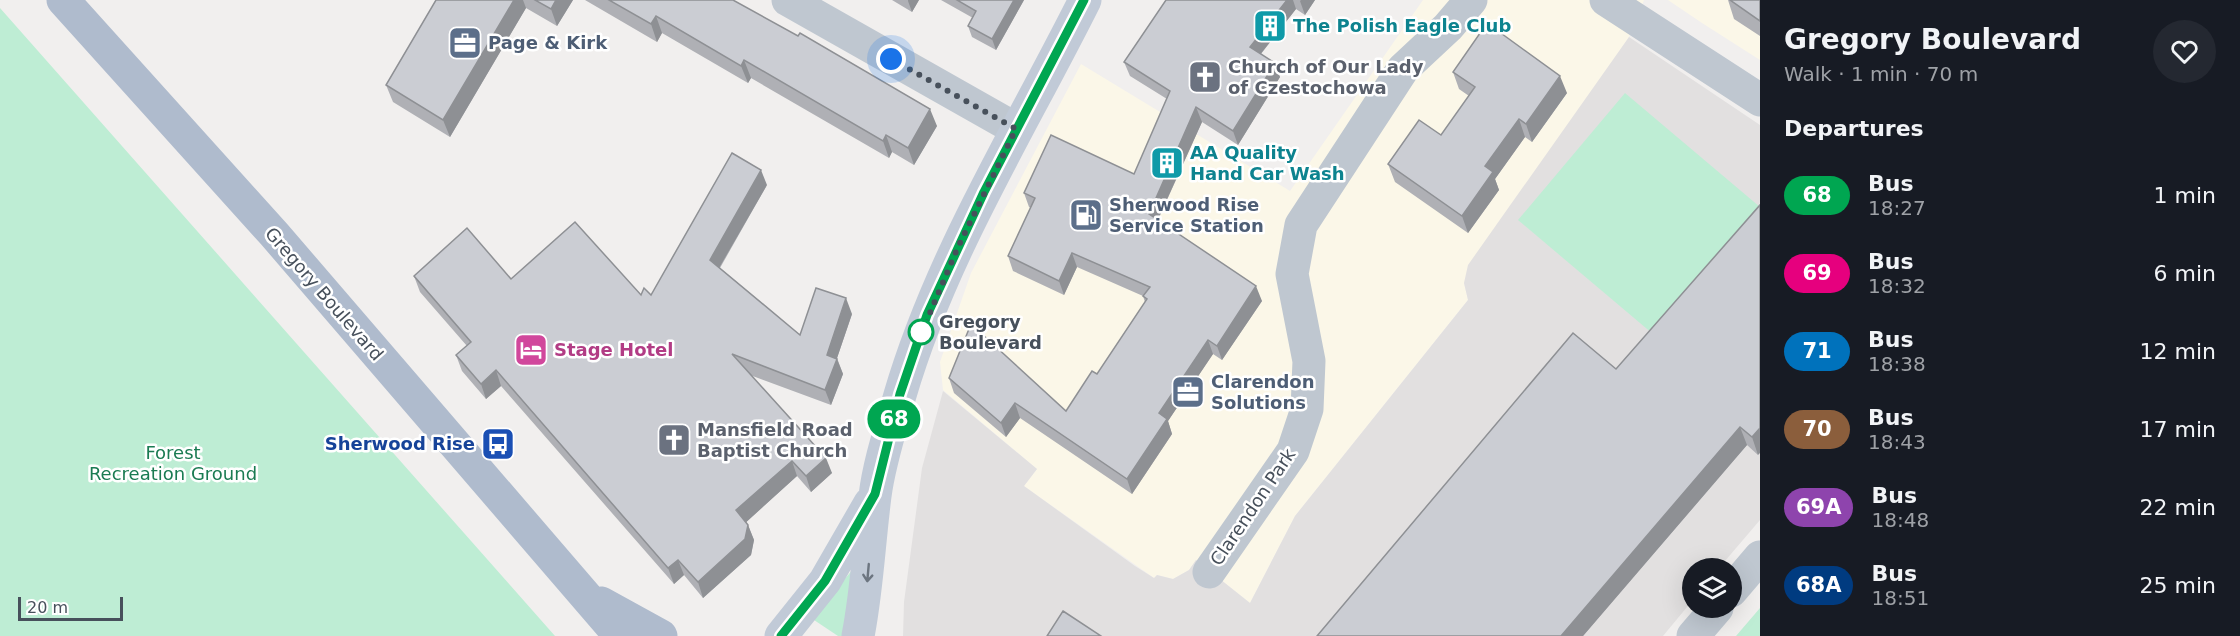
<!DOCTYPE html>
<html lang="en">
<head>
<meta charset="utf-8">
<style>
  :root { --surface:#171b24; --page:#242831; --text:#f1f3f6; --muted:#9ea1a6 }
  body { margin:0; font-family:"DejaVu Sans",sans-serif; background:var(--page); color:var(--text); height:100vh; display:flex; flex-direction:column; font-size:22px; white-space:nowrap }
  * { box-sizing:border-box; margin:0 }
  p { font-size:20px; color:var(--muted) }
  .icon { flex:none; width:33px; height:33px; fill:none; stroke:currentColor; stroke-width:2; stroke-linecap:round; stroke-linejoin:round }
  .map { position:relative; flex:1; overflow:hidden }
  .panel { display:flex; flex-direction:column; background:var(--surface); width:480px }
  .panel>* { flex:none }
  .badge { padding:0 12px; border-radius:20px; font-size:21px; line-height:39px }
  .tools { position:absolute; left:1682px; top:558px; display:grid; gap:12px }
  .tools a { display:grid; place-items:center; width:60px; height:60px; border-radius:50%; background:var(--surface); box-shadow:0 6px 24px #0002; font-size:30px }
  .scale { position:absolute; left:18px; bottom:15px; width:105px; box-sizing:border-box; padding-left:6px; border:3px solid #47505b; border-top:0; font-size:16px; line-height:21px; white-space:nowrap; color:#47505b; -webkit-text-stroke:4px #fff; paint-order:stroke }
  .you { position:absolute; width:30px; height:30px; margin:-15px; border:4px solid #fff; border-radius:50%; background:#1a73e8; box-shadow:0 0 0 9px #1a73e833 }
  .map>.badge { position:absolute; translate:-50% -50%; box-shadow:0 0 0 3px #fff }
  h2 { padding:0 24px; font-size:22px; line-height:54px }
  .round { display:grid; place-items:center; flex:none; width:63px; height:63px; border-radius:32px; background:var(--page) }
  .summary { display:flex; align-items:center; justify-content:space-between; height:102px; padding:0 24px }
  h1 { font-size:28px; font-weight:600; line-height:45px }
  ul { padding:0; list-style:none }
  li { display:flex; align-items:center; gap:18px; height:78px; padding:0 24px }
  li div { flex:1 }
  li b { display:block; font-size:22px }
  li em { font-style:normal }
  li .badge { min-width:66px; font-weight:700; text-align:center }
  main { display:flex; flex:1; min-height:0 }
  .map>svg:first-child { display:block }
  .commercial { fill:#fbf7e8 }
  .education { fill:#e2e0e0 }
  .green { fill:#beedd4 }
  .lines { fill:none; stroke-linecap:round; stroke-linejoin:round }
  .minor { stroke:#bfc7d0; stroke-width:33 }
  .secondary { stroke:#c1cad7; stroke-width:33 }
  .primary { stroke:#afbbcd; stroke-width:33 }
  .wall { fill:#afb0b5 }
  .shaded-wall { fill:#8e9094 }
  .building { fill:#cbcdd3; stroke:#8e9094; stroke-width:1.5 }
  .oneway { stroke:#6c7580 }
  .line-casing { stroke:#fff; stroke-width:14 }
  .line { stroke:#00a651; stroke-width:9 }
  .walk { stroke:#47505b; stroke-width:6; stroke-dasharray:0 10.8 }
  .stop-dot { fill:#fff; stroke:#00a651; stroke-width:3 }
  .labels { text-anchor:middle; stroke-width:5; stroke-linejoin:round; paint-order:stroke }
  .culture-label { font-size:18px; font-weight:bold; fill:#0d838f; stroke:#fff; text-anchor:start }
  .service-label { font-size:18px; font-weight:bold; fill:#4e5e75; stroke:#fff; text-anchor:start }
  .worship-label { font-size:18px; font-weight:bold; fill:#5b616d; stroke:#fff; text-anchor:start }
  .street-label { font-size:18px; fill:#47505b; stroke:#fff }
  .stop-label { font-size:18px; font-weight:bold; fill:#47505b; stroke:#fff; text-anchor:start }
  .hotel-label { font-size:18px; font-weight:bold; fill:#b23c85; stroke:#fff; text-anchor:start }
  .transit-label { font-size:18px; font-weight:bold; fill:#164399; stroke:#fff; text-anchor:end }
  .park-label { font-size:18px; fill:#1a7b52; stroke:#fff }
</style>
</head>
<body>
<main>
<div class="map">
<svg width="1760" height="636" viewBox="0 0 1760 636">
  <rect width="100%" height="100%" fill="#f1efee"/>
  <path class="commercial" d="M 1423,0 L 1644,0 L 1629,37 L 1464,283 L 1468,300 L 1295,516 L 1250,603 L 1196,560 L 1189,570 L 1173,579 L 1157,575 L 1154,578 L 1024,486 L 1037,469 L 943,390 L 940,362 L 971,273 L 1081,64 L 1290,191 Z
    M 1668,0 L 1760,0 L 1760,60 L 1702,23 Z"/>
  <path class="education" d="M 1629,37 L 1760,125 L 1760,520 L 1719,568 L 1692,568 L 1692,601 L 1663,636 L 903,636 L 904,602 L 922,468 L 943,391 L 1037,469 L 1024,486 L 1135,566 L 1154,578 L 1157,575 L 1173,579 L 1189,570 L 1196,560 L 1250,603 L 1295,516 L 1468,300 L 1464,283 L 1468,265 Z"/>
  <path class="green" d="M 0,8 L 555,636 L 0,636 Z
    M 1625,93 L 1760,207 L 1653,334 L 1518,220 Z
    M 855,567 L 846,636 L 838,636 L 811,618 Z
    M 1760,608 L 1760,636 L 1736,636 Z"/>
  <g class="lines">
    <path class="minor" d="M 788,0 L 1016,129
      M 1606,0 L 1760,100
      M 1209,572 L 1293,451 L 1307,409 L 1309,361 L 1292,274 L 1301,225 L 1403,69 L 1448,27 L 1471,0
      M 1731,591 L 1760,557
      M 1693,636 L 1717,608"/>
    <path class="secondary" d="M 781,636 L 825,581 L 870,503
      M 858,636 C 867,590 869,543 875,496 C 879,463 891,427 900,395 C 941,255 1020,130 1085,0"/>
    <path class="primary" d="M 63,0 L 274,234 L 620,636
      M 601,603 L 661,636"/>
  </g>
  <path class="wall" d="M 436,0 L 573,0 L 557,26 L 526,8 L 450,137 L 393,102 L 386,85 Z
    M 585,0 L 733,0 L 937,126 L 914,165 L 892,152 L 889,158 L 751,78 L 748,83 L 662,33 L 657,42 Z
    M 892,0 L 919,0 L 912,12 Z
    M 941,0 L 1024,0 L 996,50 L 972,37 L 968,26 L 973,18 Z
    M 1166,0 L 1315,0 L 1305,15 L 1296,9 L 1261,54 L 1280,77 L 1238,145 L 1202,122 L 1158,220 L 1262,301 L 1222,360 L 1213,354 L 1168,421 L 1172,434 L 1132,494 L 1020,418 L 1006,437 L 954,393 L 949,378 L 1066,411 L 1097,374 L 1145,302 L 1143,296 L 1077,267 L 1064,295 L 1013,271 L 1008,256 L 1031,208 L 1029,207 L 1024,193 L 1134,174 L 1167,99 L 1130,76 L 1124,62 Z
    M 1728,0 L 1760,0 L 1760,36 L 1734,19 Z
    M 1453,72 L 1567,93 L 1532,142 L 1525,137 L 1495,179 L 1499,190 L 1468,233 L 1395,182 L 1388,164 L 1441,135 L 1469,96 L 1459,89 Z
    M 767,185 L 720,268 L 800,335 L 852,314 L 837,358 L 843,374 L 831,405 L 750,375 L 832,473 L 811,492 L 797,476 L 746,522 L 748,525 L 754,540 L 751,555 L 703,598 L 684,575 L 674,584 L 501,386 L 486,399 L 462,371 L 456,355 L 467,346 L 420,292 L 414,276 L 511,279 L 641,295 L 651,295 Z
    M 1760,205 L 1758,455 L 1747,445 L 1583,636 L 1317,636 L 1616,369 Z"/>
  <path class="shaded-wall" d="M 514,0 L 523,0 L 526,8 L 450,137 L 443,120 Z
    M 556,0 L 573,0 L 557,26 L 551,9 Z
    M 908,0 L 919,0 L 912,12 L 908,1 Z
    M 1014,0 L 1024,0 L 996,50 L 992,39 Z
    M 1287,0 L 1293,0 L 1296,9 L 1255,61 L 1250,47 Z
    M 1301,0 L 1315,0 L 1305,15 L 1300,1 Z
    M 656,16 L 662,33 L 657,42 L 651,24 Z
    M 744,60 L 751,78 L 748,83 L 741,66 Z
    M 1275,63 L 1280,77 L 1238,145 L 1233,131 Z
    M 1560,76 L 1567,93 L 1532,142 L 1526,124 Z
    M 1196,107 L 1202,122 L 1154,228 L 1149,214 Z
    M 930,109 L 937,126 L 914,165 L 908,148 Z
    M 1519,119 L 1525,137 L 1495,179 L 1499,190 L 1468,233 L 1462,216 L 1485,166 Z
    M 886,135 L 892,152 L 889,158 L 883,141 Z
    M 761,170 L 767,185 L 715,275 L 710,260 Z
    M 1072,253 L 1077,267 L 1064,295 L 1059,281 Z
    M 1256,286 L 1262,301 L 1222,360 L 1217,346 Z
    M 846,298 L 852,314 L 833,370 L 827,355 Z
    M 1208,340 L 1213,354 L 1168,421 L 1172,434 L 1132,494 L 1127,479 L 1159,413 Z
    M 837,359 L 843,374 L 831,405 L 825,390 Z
    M 496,370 L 501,386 L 486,399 L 481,384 Z
    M 1015,403 L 1020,418 L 1006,437 L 1001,423 Z
    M 1740,427 L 1747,445 L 1583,636 L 1561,636 Z
    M 1760,428 L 1760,453 L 1758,455 L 1752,437 Z
    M 826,458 L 832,473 L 811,492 L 806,476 Z
    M 792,461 L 797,476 L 742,526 L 736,510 Z
    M 748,525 L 754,540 L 751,555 L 703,598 L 698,582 Z
    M 678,560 L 684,575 L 674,584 L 668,568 Z"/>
  <path class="building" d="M 436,0 L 514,0 L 443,120 L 386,85 Z
    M 535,0 L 556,0 L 551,9 Z
    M 609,0 L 733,0 L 798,36 L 800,33 L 930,109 L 908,148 L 886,135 L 883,141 L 744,60 L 741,66 L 656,16 L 651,24 Z
    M 957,0 L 1014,0 L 992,39 L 968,26 L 976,11 Z
    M 1166,0 L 1287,0 L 1250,47 L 1275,63 L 1233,131 L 1196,107 L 1149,214 L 1256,286 L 1217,346 L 1208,340 L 1159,413 L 1167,419 L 1127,479 L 1015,403 L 1001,423 L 949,378 L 971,324 L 1066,411 L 1092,371 L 1097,374 L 1147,299 L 1143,296 L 1150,287 L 1072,253 L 1059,281 L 1008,256 L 1035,198 L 1024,193 L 1051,135 L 1134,174 L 1170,91 L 1124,62 Z
    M 1730,0 L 1760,0 L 1760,21 Z
    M 1487,23 L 1560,76 L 1526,124 L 1519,119 L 1485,166 L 1493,172 L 1462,216 L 1388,164 L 1419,120 L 1441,135 L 1475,87 L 1453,72 Z
    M 732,153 L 761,170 L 710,260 L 800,335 L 816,288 L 846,298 L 827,355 L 837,359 L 825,390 L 732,354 L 826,458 L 806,476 L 792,461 L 736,510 L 748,525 L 745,539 L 698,582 L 678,560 L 668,568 L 496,370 L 481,384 L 456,355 L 471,342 L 414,276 L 467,228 L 511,279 L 575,222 L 641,295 L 644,288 L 651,295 Z
    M 1760,205 L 1760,428 L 1752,437 L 1740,427 L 1561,636 L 1317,636 L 1573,333 L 1616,369 Z
    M 1063,611 L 1101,636 L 1047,636 Z"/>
  <defs><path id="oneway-shaft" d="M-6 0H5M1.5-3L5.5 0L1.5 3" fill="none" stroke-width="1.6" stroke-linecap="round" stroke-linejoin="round" transform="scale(1.5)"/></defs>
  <use class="oneway" href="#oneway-shaft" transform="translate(868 573) rotate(95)"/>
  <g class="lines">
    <defs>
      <path id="line" d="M 781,636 L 825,581 L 875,494 L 900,394 L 927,315 L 984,192 L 1084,0"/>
    </defs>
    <use href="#line" class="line-casing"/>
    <use href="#line" class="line"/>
    <path class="walk" d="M 891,59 L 1016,129 L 958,247 L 921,334 L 921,332"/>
  </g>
  <defs>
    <symbol id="building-square" viewBox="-11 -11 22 22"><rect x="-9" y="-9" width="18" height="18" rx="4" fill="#0f9aa8" stroke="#fff"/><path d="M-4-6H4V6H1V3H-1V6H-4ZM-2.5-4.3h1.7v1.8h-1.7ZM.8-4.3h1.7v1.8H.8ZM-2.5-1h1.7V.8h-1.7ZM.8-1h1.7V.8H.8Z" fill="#fff"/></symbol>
    <symbol id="office-square" viewBox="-11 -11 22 22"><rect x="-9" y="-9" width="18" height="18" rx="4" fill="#5c6f8a" stroke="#fff"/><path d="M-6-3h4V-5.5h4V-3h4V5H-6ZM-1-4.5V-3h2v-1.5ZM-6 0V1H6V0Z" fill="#fff"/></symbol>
    <symbol id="church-square" viewBox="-11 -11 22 22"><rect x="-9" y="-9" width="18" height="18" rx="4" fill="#6b7280" stroke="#fff"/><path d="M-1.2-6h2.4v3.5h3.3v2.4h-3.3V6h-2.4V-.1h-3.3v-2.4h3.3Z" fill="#fff"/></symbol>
    <symbol id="fuel-square" viewBox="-11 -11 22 22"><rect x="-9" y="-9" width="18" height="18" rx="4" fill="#5c6f8a" stroke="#fff"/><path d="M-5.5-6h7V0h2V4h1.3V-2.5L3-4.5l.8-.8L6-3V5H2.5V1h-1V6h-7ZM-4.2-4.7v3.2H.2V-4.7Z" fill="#fff"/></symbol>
    <symbol id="hotel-square" viewBox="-11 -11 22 22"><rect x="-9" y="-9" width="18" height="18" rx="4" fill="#d1479c" stroke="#fff"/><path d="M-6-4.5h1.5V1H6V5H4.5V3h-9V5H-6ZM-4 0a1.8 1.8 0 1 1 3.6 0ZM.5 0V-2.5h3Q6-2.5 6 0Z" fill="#fff"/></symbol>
    <symbol id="bus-square" viewBox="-11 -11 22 22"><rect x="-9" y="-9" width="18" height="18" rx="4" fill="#1a4fb4" stroke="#fff"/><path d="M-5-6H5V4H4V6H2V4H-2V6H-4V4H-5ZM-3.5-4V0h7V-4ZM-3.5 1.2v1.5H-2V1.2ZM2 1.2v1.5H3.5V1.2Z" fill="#fff"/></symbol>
  </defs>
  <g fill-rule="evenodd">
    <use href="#building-square" x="1251" y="7" width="38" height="38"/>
    <use href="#office-square" x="446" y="24" width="38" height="38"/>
    <use href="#church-square" x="1186" y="58" width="38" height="38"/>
    <use href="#building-square" x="1148" y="144" width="38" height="38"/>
    <use href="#fuel-square" x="1067" y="196" width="38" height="38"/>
    <use href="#hotel-square" x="512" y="331" width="38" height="38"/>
    <use href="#office-square" x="1169" y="373" width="38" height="38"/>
    <use href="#church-square" x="655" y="421" width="38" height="38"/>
    <use href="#bus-square" x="479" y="425" width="38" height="38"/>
  </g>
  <circle class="stop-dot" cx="921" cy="332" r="12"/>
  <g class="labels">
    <g class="culture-label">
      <text x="1293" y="32">The Polish Eagle Club</text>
      <text x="1190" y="159">AA Quality<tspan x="1190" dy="21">Hand Car Wash</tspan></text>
    </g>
    <g class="service-label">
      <text x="488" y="49">Page &amp; Kirk</text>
      <text x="1109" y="211">Sherwood Rise<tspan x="1109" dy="21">Service Station</tspan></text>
      <text x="1211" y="388">Clarendon<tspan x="1211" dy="21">Solutions</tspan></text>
    </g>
    <g class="worship-label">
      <text x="1228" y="73">Church of Our Lady<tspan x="1228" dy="21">of Czestochowa</tspan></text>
      <text x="697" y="436">Mansfield Road<tspan x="697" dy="21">Baptist Church</tspan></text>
    </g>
    <g class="street-label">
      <text transform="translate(324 294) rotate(49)" y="6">Gregory Boulevard</text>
      <text transform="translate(1253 507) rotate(-56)" y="6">Clarendon Park</text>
    </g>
    <g class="stop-label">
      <text x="939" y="328">Gregory<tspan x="939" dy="21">Boulevard</tspan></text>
    </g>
    <g class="hotel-label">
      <text x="554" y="356">Stage Hotel</text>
    </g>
    <g class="transit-label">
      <text x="475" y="450">Sherwood Rise</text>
    </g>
    <g class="park-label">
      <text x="173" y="459">Forest<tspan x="173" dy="21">Recreation Ground</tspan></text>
    </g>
  </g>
</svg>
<div class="tools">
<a><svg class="icon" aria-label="layers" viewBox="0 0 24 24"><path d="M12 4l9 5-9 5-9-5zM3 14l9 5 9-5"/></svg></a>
</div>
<div class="scale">20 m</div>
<div class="you" style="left:891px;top:59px"></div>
<b class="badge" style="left:894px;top:419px;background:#00a651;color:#fff">68</b>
</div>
<section class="panel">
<div class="summary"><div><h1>Gregory Boulevard</h1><p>Walk · 1 min · 70 m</p></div><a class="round"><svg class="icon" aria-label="heart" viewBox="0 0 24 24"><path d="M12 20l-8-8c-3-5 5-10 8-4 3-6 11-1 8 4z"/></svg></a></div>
<h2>Departures</h2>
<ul>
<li><span class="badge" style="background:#00a651;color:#fff">68</span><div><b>Bus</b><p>18:27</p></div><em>1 min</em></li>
<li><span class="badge" style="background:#e6007e;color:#fff">69</span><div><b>Bus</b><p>18:32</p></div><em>6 min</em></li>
<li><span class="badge" style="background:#0072bc;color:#fff">71</span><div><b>Bus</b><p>18:38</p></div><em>12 min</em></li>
<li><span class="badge" style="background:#8b5e3c;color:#fff">70</span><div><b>Bus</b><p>18:43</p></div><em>17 min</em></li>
<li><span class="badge" style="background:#8e44ad;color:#fff">69A</span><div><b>Bus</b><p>18:48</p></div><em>22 min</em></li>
<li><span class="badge" style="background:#003b80;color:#fff">68A</span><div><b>Bus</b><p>18:51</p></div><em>25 min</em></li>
</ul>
</section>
</main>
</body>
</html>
